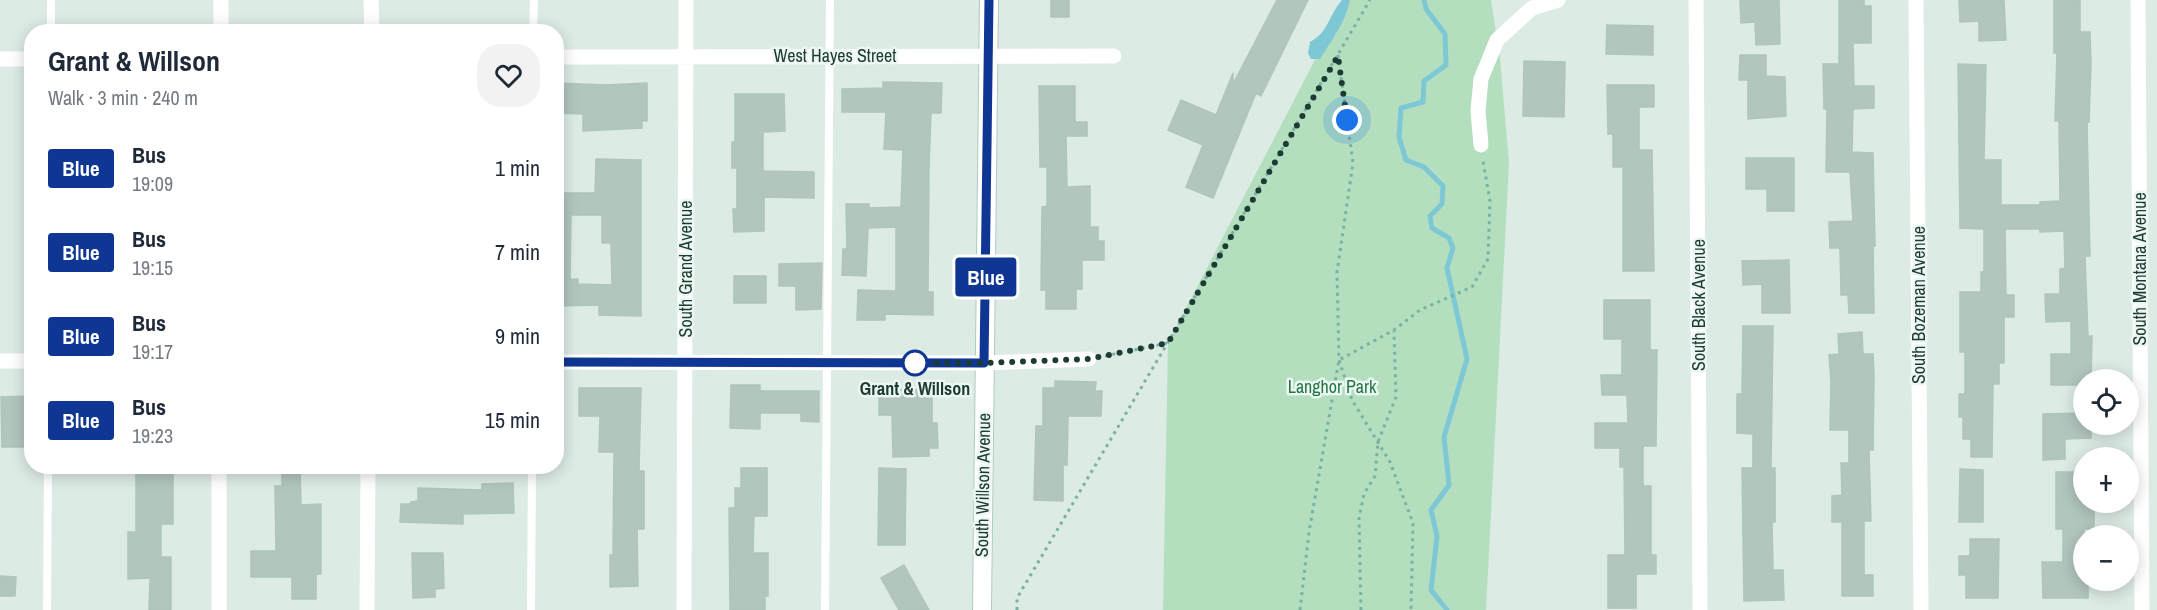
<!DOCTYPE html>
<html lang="en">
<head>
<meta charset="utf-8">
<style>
  :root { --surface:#fff; --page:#f2f2f3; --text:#1f2937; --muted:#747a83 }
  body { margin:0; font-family:"Archivo Narrow",sans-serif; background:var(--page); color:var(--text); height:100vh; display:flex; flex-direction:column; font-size:22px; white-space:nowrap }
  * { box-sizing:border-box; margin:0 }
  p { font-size:20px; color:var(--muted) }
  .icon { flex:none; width:33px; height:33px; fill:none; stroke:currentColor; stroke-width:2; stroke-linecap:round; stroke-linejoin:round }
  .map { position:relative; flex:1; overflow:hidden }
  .details { position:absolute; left:24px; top:24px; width:540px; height:450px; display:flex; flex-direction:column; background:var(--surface); border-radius:24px; box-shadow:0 3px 15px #0003 }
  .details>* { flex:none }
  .badge { padding:0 12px; border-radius:4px; font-size:21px; line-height:39px }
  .controls { position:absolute; left:2073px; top:369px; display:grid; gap:12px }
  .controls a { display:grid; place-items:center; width:66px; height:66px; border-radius:50%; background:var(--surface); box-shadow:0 3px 15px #0003; font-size:30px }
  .you { position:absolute; width:30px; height:30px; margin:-15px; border:4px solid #fff; border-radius:50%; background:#1a73e8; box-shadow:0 0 0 9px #1a73e833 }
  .map>.badge { position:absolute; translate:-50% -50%; box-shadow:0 0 0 3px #fff }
  .round { display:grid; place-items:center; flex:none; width:63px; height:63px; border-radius:24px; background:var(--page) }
  .head { display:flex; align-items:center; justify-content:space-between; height:102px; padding:0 24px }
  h1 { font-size:28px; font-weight:700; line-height:45px }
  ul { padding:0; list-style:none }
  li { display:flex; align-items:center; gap:18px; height:84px; padding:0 24px }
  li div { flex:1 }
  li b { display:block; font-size:22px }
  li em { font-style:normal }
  li .badge { min-width:66px; font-weight:700; text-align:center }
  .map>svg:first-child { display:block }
  .green { fill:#b3dfbf }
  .water { fill:#7ec8d6 }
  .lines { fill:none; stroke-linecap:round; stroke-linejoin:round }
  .stream { stroke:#7ec8d6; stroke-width:5 }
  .building { fill:#b2c6be; stroke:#afc5bc; stroke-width:1.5 }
  .secondary-casing { stroke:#afcbc1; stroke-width:20 }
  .path { stroke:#7ab2a1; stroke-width:3; stroke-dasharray:3 4.5; stroke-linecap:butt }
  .service { stroke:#fff; stroke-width:8 }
  .minor { stroke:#fff; stroke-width:15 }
  .secondary { stroke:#fff; stroke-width:18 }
  .line-casing { stroke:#fff; stroke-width:14 }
  .line { stroke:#0e3692; stroke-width:9 }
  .walk { stroke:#1d3b34; stroke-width:6; stroke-dasharray:0 10.8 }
  .stop-dot { fill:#fff; stroke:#0e3692; stroke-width:3 }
  .labels { text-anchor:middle; stroke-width:5; stroke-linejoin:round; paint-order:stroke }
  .street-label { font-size:18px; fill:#1d3b34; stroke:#edf7f2 }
  .park-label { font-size:18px; fill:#247644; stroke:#edf7f2 }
  .stop-label { font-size:18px; font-weight:bold; fill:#1d3b34; stroke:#edf7f2 }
</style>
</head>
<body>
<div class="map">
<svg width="2157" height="610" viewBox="0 0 2157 610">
  <rect width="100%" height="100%" fill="#ddebe5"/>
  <path class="green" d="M 1346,0 L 1491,0 L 1500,58 L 1509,163 L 1486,610 L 1163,610 L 1168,343 Z"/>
  <path class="water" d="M 1342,0 L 1350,0 C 1346,21 1332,40 1320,59 L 1311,59 L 1308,53 L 1310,42 C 1329,32 1328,16 1342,0 Z"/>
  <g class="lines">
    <path class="stream" d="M 1424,0 L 1426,9 L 1445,34 L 1446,65 L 1424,81 L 1423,102 L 1401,108 L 1399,137 L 1406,160 L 1424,167 L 1443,186 L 1442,204 L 1430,216 L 1432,228 L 1449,238 L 1453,248 L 1447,268 L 1467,359 L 1444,437 L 1449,485 L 1431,510 L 1437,536 L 1431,590 L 1447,610"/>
  </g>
  <path class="building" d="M 1051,0 L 1069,0 L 1069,17 L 1051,17 Z
    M 1277,0 L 1308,0 L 1261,96 L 1256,93 L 1213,198 L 1186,187 L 1203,145 L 1168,130 L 1181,100 L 1216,115 L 1233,73 L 1233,84 Z
    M 1740,0 L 1779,0 L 1780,44 L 1756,45 L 1755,22 L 1741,23 Z
    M 1839,0 L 1864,0 L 1864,6 L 1871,6 L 1871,43 L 1853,43 L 1854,86 L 1874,86 L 1874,108 L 1853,109 L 1852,152 L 1873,153 L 1875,246 L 1873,246 L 1874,313 L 1849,313 L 1848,295 L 1841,295 L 1840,248 L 1830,248 L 1829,222 L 1853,221 L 1850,172 L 1826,172 L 1827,109 L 1824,109 L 1823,64 L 1839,64 Z
    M 1959,0 L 2004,0 L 2006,40 L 1979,41 L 1979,21 L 1960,22 Z
    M 2054,0 L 2080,0 L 2080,32 L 2090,32 L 2091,63 L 2089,122 L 2087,122 L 2090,256 L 2085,256 L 2088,336 L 2092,336 L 2091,380 L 2084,380 L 2084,385 L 2051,385 L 2051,354 L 2071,354 L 2071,321 L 2046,322 L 2045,294 L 2060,294 L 2060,269 L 2065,268 L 2064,231 L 2040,232 L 2040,229 L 2005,229 L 2006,295 L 2014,295 L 2014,317 L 2004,317 L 2004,363 L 1999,363 L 1999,384 L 1993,384 L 1992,457 L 1971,457 L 1971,439 L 1963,439 L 1963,417 L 1959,417 L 1959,394 L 1965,394 L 1965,352 L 1960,352 L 1960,292 L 1981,292 L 1981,272 L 1984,272 L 1984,229 L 1960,228 L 1958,64 L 1986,65 L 1984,160 L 2001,160 L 2001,205 L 2040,205 L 2040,202 L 2060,201 L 2059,121 L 2055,121 L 2057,53 L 2054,53 Z
    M 1607,25 L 1653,26 L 1653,55 L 1606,54 Z
    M 1740,55 L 1766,55 L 1766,76 L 1785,77 L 1786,116 L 1748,119 L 1748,80 L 1739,80 Z
    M 1524,61 L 1565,62 L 1564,117 L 1523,116 Z
    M 883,82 L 942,83 L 941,113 L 931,113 L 929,166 L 928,292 L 933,292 L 933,315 L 885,314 L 885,320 L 857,320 L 858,290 L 896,291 L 896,227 L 868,228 L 866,276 L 842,275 L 843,249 L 847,249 L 846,204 L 869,204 L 869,208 L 901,207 L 903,150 L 884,149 L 886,112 L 842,112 L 842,89 L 883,88 Z
    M 556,83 L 606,85 L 647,83 L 647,121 L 642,121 L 642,128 L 583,131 L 583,114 L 556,113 Z
    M 1607,85 L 1654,85 L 1654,107 L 1639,107 L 1639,150 L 1652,150 L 1654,271 L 1623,271 L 1623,167 L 1613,167 L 1613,134 L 1608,134 Z
    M 1039,86 L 1075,86 L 1075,122 L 1087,122 L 1087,136 L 1066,136 L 1067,187 L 1090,186 L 1090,227 L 1098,227 L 1098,241 L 1104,241 L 1104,260 L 1082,260 L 1082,289 L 1076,289 L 1076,309 L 1046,309 L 1046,290 L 1041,290 L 1042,207 L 1047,206 L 1047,167 L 1040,167 Z
    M 735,94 L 784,94 L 785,131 L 763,132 L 763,171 L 814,172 L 814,198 L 764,197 L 764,231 L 734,232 L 733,209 L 737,209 L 737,168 L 732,168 L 732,142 L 735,142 Z
    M 1746,158 L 1794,158 L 1794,211 L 1767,211 L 1767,189 L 1746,189 Z
    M 596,159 L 641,160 L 641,316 L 599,315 L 599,305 L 556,306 L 556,280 L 578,279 L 578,284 L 612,285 L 611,243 L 602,243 L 602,215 L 571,215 L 570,279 L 556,279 L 556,193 L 595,193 Z
    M 1789,260 L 1790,313 L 1762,313 L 1762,284 L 1743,285 L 1742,261 Z
    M 822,263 L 821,309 L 796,310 L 796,286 L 779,286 L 779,264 Z
    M 734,276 L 766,276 L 766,303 L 734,303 Z
    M 1604,300 L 1650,300 L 1650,350 L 1657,350 L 1656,446 L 1643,446 L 1643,486 L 1651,486 L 1651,555 L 1656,555 L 1656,574 L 1636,574 L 1636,608 L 1608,608 L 1608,555 L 1625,555 L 1624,467 L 1620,467 L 1620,448 L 1595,448 L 1595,423 L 1628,423 L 1627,395 L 1602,395 L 1601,375 L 1622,375 L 1622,339 L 1604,339 Z
    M 1743,326 L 1773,326 L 1771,468 L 1775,468 L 1775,522 L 1772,522 L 1773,570 L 1783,570 L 1784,600 L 1744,601 L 1742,468 L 1753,468 L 1753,434 L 1737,433 L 1737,394 L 1742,394 Z
    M 1862,332 L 1863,354 L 1873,354 L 1874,375 L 1873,450 L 1869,450 L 1871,521 L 1864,521 L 1864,575 L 1873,575 L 1873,596 L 1842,596 L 1842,522 L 1832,522 L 1832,496 L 1842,495 L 1841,463 L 1849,463 L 1849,430 L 1830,430 L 1831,382 L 1829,355 L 1839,354 L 1838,334 Z
    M 1055,381 L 1096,382 L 1095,391 L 1102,391 L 1101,416 L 1068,416 L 1067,465 L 1063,465 L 1063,501 L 1034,500 L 1036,426 L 1043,426 L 1043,388 L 1055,388 Z
    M 731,385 L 760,385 L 760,391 L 819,391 L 819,422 L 801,421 L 801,413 L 760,413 L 760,429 L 730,428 Z
    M 579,388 L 641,388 L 639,471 L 644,471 L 644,529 L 637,529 L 638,586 L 610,587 L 610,555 L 613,555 L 614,452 L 599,452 L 600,416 L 579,416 Z
    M 932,389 L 932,423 L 937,423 L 938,448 L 929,448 L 929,456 L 893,457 L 892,415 L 879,415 L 879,390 Z
    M 32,396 L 32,447 L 2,447 L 1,397 Z
    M 2084,413 L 2084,424 L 2091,424 L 2091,438 L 2065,439 L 2065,459 L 2043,460 L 2043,414 Z
    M 136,466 L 173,466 L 173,524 L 161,524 L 161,557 L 171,557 L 171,610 L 149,610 L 150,578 L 128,579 L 128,532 L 136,532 Z
    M 282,466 L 300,466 L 301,505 L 321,504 L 321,574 L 316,574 L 316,599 L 292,599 L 292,577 L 251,577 L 251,551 L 276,551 L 275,486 L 282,486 Z
    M 741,468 L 767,468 L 767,516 L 754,516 L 753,553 L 768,553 L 768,596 L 765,596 L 765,610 L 730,610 L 729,508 L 735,508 L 735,488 L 741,488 Z
    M 879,468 L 906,469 L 905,545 L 878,545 Z
    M 1960,469 L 1983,470 L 1983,522 L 1959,522 Z
    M 2056,472 L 2081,472 L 2084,502 L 2094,502 L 2094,529 L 2084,529 L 2084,580 L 2088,580 L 2088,598 L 2043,598 L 2042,562 L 2063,562 L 2063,529 L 2056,529 Z
    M 513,483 L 514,513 L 463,514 L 463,524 L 400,522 L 401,504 L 411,504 L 411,502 L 418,501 L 418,488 L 482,490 L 482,484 Z
    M 1970,539 L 1999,539 L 1998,598 L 1966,598 L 1966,575 L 1959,575 L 1959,556 L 1970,556 Z
    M 412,553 L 443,553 L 444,588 L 435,589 L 435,597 L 413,598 Z
    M 904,565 L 929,610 L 899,610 L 881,578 Z
    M 0,576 L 16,577 L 15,596 L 0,596 Z"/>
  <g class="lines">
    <defs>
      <path id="secondary" d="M 982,610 L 989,0"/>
    </defs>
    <use href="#secondary" class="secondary-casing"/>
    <path class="path" d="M 1338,55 L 1353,163 L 1337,272 L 1339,360 L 1352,400 L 1390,462 L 1413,523 L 1411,610
      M 1105,356 L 1168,343
      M 1017,610 L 1017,598 L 1370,0
      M 1300,610 L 1309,532 L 1339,360 L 1394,330 L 1420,310 L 1472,287 L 1488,259 L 1490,201 L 1483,161
      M 1361,610 L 1359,518 L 1364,494 L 1375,476 L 1378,442 L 1396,397 L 1394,331"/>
    <path class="service" d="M 51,32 L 51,0
      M 533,32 L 534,0
      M 47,610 L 48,466
      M 531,610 L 532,466
      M 825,610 L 830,0"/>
    <path class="minor" d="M 221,0 L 221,32
      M 371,0 L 372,32
      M 1696,0 L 1700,610
      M 1916,0 L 1921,610
      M 2138,0 L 2142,610
      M 556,57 L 1114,56
      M 0,59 L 32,59
      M 1481,145 L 1478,111 L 1481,79 L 1497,40 L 1532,8 L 1558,0
      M 0,361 L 32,361
      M 556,362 L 984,363 L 1089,359
      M 219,610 L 219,466
      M 367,610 L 368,466
      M 684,610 L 686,0"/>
    <use href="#secondary" class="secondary"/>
  </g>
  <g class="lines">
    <defs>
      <path id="line" d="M 556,362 L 984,363 L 989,0"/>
    </defs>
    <use href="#line" class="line-casing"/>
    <use href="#line" class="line"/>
    <path class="walk" d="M 915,363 L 984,363 L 1089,359 L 1168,343 L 1338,56 L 1347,120"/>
  </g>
  <circle class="stop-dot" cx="915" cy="363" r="12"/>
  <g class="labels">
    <g class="street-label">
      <text x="835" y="62">West Hayes Street</text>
      <text transform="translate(686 269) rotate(-90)" y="6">South Grand Avenue</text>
      <text transform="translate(2140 269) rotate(-90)" y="6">South Montana Avenue</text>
      <text transform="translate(1699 305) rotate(-90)" y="6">South Black Avenue</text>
      <text transform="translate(1919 305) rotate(-90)" y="6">South Bozeman Avenue</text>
      <text transform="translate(983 485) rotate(-89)" y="6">South Willson Avenue</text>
    </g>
    <g class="park-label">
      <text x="1332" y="393">Langhor Park</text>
    </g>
    <g class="stop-label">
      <text x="915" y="395">Grant &amp; Willson</text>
    </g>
  </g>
</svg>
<div class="controls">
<a><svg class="icon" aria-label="locate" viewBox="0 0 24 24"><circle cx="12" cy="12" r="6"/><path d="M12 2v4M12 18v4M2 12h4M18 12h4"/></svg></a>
<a>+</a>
<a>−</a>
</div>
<div class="you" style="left:1347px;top:120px"></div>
<b class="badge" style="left:986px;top:277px;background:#0e3692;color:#fff">Blue</b>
<section class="details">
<div class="head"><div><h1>Grant &amp; Willson</h1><p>Walk · 3 min · 240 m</p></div><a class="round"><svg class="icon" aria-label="heart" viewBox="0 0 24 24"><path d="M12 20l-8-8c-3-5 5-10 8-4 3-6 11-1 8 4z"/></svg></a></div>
<ul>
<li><span class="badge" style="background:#0e3692;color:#fff">Blue</span><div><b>Bus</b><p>19:09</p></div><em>1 min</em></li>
<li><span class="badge" style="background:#0e3692;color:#fff">Blue</span><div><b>Bus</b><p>19:15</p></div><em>7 min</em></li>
<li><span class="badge" style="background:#0e3692;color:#fff">Blue</span><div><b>Bus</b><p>19:17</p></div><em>9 min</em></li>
<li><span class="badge" style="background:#0e3692;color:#fff">Blue</span><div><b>Bus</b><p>19:23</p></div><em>15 min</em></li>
</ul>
</section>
</div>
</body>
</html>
